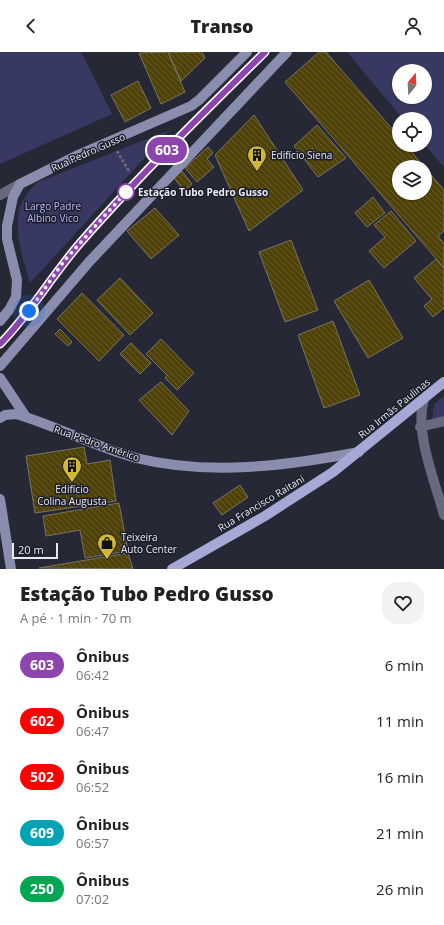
<!DOCTYPE html>
<html lang="pt">
<head>
<meta charset="utf-8">
<style>
  :root { --surface:#fff; --page:#f2f2f2; --text:#222; --muted:#767676 }
  body { margin:0; font-family:"Open Sans",sans-serif; background:var(--page); color:var(--text); height:100vh; display:flex; flex-direction:column; font-size:15px; white-space:nowrap }
  * { box-sizing:border-box; margin:0 }
  p { font-size:13px; color:var(--muted) }
  .icon { flex:none; width:22px; height:22px; fill:none; stroke:currentColor; stroke-width:2; stroke-linecap:round; stroke-linejoin:round }
  .map { position:relative; height:517px; overflow:hidden }
  .drawer { display:flex; flex-direction:column; background:var(--surface); flex:1 }
  .drawer>* { flex:none }
  .badge { padding:0 8px; border-radius:13px; font-size:14px; line-height:26px }
  .needle { width:26px; rotate:18deg }
  .fabs { position:absolute; left:392px; top:12px; display:grid; gap:8px }
  .fabs a { display:grid; place-items:center; width:40px; height:40px; border-radius:50%; background:var(--surface); box-shadow:0 1px 3px #0004; font-size:20px }
  .scale { position:absolute; left:12px; bottom:10px; width:46px; box-sizing:border-box; padding-left:4px; border:2px solid #e8e9f2; border-top:0; font-size:11px; line-height:14px; white-space:nowrap; color:#e8e9f2; -webkit-text-stroke:3px #1d1e2c; paint-order:stroke }
  .you { position:absolute; width:20px; height:20px; margin:-10px; border:3px solid #fff; border-radius:50%; background:#1a73e8; box-shadow:0 0 0 6px #1a73e833 }
  .map>.badge { position:absolute; translate:-50% -50%; box-shadow:0 0 0 2px #fff }
  .round { display:grid; place-items:center; flex:none; width:42px; height:42px; border-radius:16px; background:var(--page) }
  .overview { display:flex; align-items:center; justify-content:space-between; height:68px; padding:0 20px }
  h1 { font-size:19px; font-weight:800; line-height:30px }
  ul { padding:0; list-style:none }
  li { display:flex; align-items:center; gap:12px; height:56px; padding:0 20px }
  li div { flex:1 }
  li b { display:block; font-size:15px }
  li em { font-style:normal }
  li .badge { min-width:44px; font-weight:700; text-align:center }
  header { display:flex; justify-content:space-between; align-items:center; height:52px; padding:0 20px; background:var(--surface); font-size:18px; font-weight:800 }
  .map>svg:first-child { display:block }
  .green { fill:#383962; fill-rule:evenodd }
  .building { fill:url(#building-back-hatch); stroke:#787463 }
  .lines { fill:none; stroke-linecap:round; stroke-linejoin:round }
  .path { stroke:#6c6d79; stroke-width:2.5; stroke-dasharray:3 2; stroke-linecap:butt }
  .lane { stroke:#68697f; stroke-width:7 }
  .street { stroke:#68697f; stroke-width:10 }
  .secondary { stroke:#8b8daf; stroke-width:10 }
  .primary { stroke:#a6a9d5; stroke-width:10 }
  .line-casing { stroke:#fff; stroke-width:9 }
  .line { stroke:#8e44ad; stroke-width:6 }
  .walk { stroke:#e8e9f2; stroke-width:4; stroke-dasharray:0 7.2 }
  .stop-dot { fill:#fff; stroke:#8e44ad; stroke-width:2 }
  .labels { text-anchor:middle; stroke-width:3; stroke-linejoin:round; paint-order:stroke }
  .street-label { font-size:10px; fill:#e8e9f2; stroke:#1d1e2c }
  .poi-label { font-size:10px; fill:#e8e9f2; stroke:#1d1e2c; text-anchor:start }
  .stop-label { font-size:10px; font-weight:bold; fill:#e8e9f2; stroke:#1d1e2c; text-anchor:start }
  .park-label { font-size:10px; fill:#b6baf5; stroke:#1d1e2c }
</style>
</head>
<body>
<header><svg class="icon" aria-label="back" viewBox="0 0 24 24"><path d="M15 5l-7 7 7 7"/></svg>Transo<svg class="icon" aria-label="person" viewBox="0 0 24 24"><circle cx="12" cy="8" r="4"/><path d="M4 21q1-7 8-7t8 7"/></svg></header>
<div class="map">
<svg width="444" height="517" viewBox="0 0 444 517">
  <defs>
    <pattern id="building-back-hatch" width="6" height="6" patternUnits="userSpaceOnUse"><rect width="6" height="6" fill="#4e4208"/><path d="M-1 5l2 2M0 0l6 6M5-1l2 2" fill="none" stroke="#685d2c"/></pattern>
  </defs>
  <rect width="100%" height="100%" fill="#272836"/>
  <path class="green" d="M 0,0 L 81,0 L 112,62 L 0,112 Z
    M 347,0 L 444,0 L 444,115 L 425,93 L 425,67 L 403,67 ZM 399,19 L 425,19 L 425,45 L 399,45 Z
    M 170,78 L 30,231 C 23,207 11,173 22,150 C 26,142 32,136 38,130 Z
    M 444,344 L 444,364 L 432,368 L 434,352 Z"/>
  <path class="building" d="M 168,0 L 185,40 L 161,52 L 139,1 Z
    M 168,0 L 202,0 L 205,6 L 181,29 Z
    M 319,0 L 326,0 L 399,85 L 399,93 L 406,93 L 424,115 L 399,115 L 399,141 L 425,141 L 425,116 L 444,138 L 444,179 L 438,184 L 444,192 L 444,216 L 285,30 Z
    M 138,29 L 151,56 L 125,70 L 111,43 Z
    M 254,63 L 303,138 L 249,179 L 215,103 Z
    M 317,73 L 346,106 L 318,125 L 294,94 Z
    M 208,95 L 213,101 L 207,107 L 214,115 L 197,130 L 185,116 Z
    M 182,119 L 192,132 L 184,139 L 174,126 Z
    M 373,145 L 385,161 L 367,175 L 355,161 Z
    M 155,156 L 179,183 L 151,207 L 127,179 Z
    M 391,159 L 416,189 L 384,216 L 369,199 L 385,185 L 374,173 Z
    M 291,188 L 318,258 L 285,270 L 259,200 Z
    M 436,207 L 444,216 L 444,256 L 433,265 L 424,254 L 432,247 L 414,226 Z
    M 120,226 L 153,261 L 130,283 L 97,248 Z
    M 369,228 L 403,286 L 368,306 L 334,249 Z
    M 82,241 L 124,283 L 99,309 L 57,267 Z
    M 333,269 L 360,343 L 324,356 L 298,283 Z
    M 60,277 L 72,290 L 68,294 L 55,282 Z
    M 161,287 L 194,321 L 177,338 L 165,326 L 167,323 L 146,302 Z
    M 131,291 L 151,311 L 140,322 L 120,302 Z
    M 161,330 L 189,359 L 172,383 L 139,348 Z
    M 84,395 L 87,412 L 110,408 L 116,449 L 35,461 L 26,404 Z
    M 240,433 L 248,445 L 222,463 L 213,451 Z
    M 119,451 L 128,499 L 85,506 L 80,478 L 46,484 L 43,464 Z
    M 128,501 L 133,517 L 39,516 Z"/>
  <g class="lines">
    <path class="path" d="M 117,99 L 130,121"/>
    <path class="lane" d="M 0,292 C 31,262 52,223 81,190 C 139,124 202,62 265,0"/>
    <path class="street" d="M 0,143 L 20,132
      M 424,347 C 414,380 435,429 444,463
      M 420,375 L 444,369"/>
    <path class="secondary" d="M 0,269 L 9,258 L 16,245 L 17,228 L 7,187 L 7,174 L 13,145 L 20,132 L 78,103 L 191,54 L 199,48 L 247,0
      M 0,314 L 89,210 L 287,0
      M 0,326 L 26,365
      M 0,366 L 5,363 L 16,362 C 57,374 95,395 136,406 C 209,424 286,414 359,400
      M 0,447 L 11,517"/>
    <path class="primary" d="M 172,517 L 265,464 L 333,420 L 444,330"/>
  </g>
  <g class="lines">
    <defs>
      <path id="line" d="M 0,292 C 31,261 52,223 81,190 C 139,124 202,62 265,0"/>
    </defs>
    <use href="#line" class="line-casing"/>
    <use href="#line" class="line"/>
    <path class="walk" d="M 29,259 L 64,209 L 126,140"/>
  </g>
  <defs>
    <symbol id="building-pin" viewBox="-11 -11 22 30"><path d="M0 17L-7.5 6A9.5 9.5 0 1 1 7.5 6Z" fill="#d1b736" stroke="#1d1e2c"/><path d="M-4-6H4V6H1V3H-1V6H-4ZM-2.5-4.3h1.7v1.8h-1.7ZM.8-4.3h1.7v1.8H.8ZM-2.5-1h1.7V.8h-1.7ZM.8-1h1.7V.8H.8Z" fill="#111"/></symbol>
    <symbol id="shop-pin" viewBox="-11 -11 22 30"><path d="M0 17L-7.5 6A9.5 9.5 0 1 1 7.5 6Z" fill="#d1b736" stroke="#1d1e2c"/><path d="M-5-2.5h2.3a2.7 3.5 0 0 1 5.4 0H5L5.5 6h-11ZM-1.5-2.5h3a1.5 2.3 0 0 0-3 0Z" fill="#111"/></symbol>
  </defs>
  <g fill-rule="evenodd">
    <use href="#building-pin" x="246" y="92" width="22" height="30"/>
    <use href="#building-pin" x="61" y="403" width="22" height="30"/>
    <use href="#shop-pin" x="96" y="480" width="22" height="30"/>
  </g>
  <circle class="stop-dot" cx="126" cy="140" r="8"/>
  <g class="labels">
    <g class="street-label">
      <text transform="translate(88 100) rotate(-24)" y="4">Rua Pedro Gusso</text>
      <text transform="translate(394 356) rotate(-39)" y="4">Rua Irmãs Paulinas</text>
      <text transform="translate(97 391) rotate(19)" y="4">Rua Pedro Américo</text>
      <text transform="translate(261 451) rotate(-31)" y="4">Rua Francisco Raitani</text>
    </g>
    <g class="poi-label">
      <text x="271" y="107">Edifício Siena</text>
      <text x="72" y="441" text-anchor="middle">Edifício<tspan x="72" dy="12">Colina Augusta</tspan></text>
      <text x="121" y="489">Teixeira<tspan x="121" dy="12">Auto Center</tspan></text>
    </g>
    <g class="stop-label">
      <text x="138" y="144">Estação Tubo Pedro Gusso</text>
    </g>
    <g class="park-label">
      <text x="53" y="158">Largo Padre<tspan x="53" dy="12">Albino Vico</tspan></text>
    </g>
  </g>
</svg>
<div class="fabs">
<a><svg class="needle" viewBox="-14 -14 28 28"><path d="M0-13l5 13h-10z" fill="#e53935"/><path d="M0 13l5-13h-10z" fill="#767676"/></svg></a>
<a><svg class="icon" aria-label="locate" viewBox="0 0 24 24"><circle cx="12" cy="12" r="6"/><path d="M12 2v4M12 18v4M2 12h4M18 12h4"/></svg></a>
<a><svg class="icon" aria-label="layers" viewBox="0 0 24 24"><path d="M12 4l9 5-9 5-9-5zM3 14l9 5 9-5"/></svg></a>
</div>
<div class="scale">20 m</div>
<div class="you" style="left:29px;top:259px"></div>
<b class="badge" style="left:167px;top:98px;background:#8e44ad;color:#fff">603</b>
</div>
<section class="drawer">
<div class="overview"><div><h1>Estação Tubo Pedro Gusso</h1><p>A pé · 1 min · 70 m</p></div><a class="round"><svg class="icon" aria-label="heart" viewBox="0 0 24 24"><path d="M12 20l-8-8c-3-5 5-10 8-4 3-6 11-1 8 4z"/></svg></a></div>
<ul>
<li><span class="badge" style="background:#8e44ad;color:#fff">603</span><div><b>Ônibus</b><p>06:42</p></div><em>6 min</em></li>
<li><span class="badge" style="background:#f00;color:#fff">602</span><div><b>Ônibus</b><p>06:47</p></div><em>11 min</em></li>
<li><span class="badge" style="background:#f00;color:#fff">502</span><div><b>Ônibus</b><p>06:52</p></div><em>16 min</em></li>
<li><span class="badge" style="background:#00a3b4;color:#fff">609</span><div><b>Ônibus</b><p>06:57</p></div><em>21 min</em></li>
<li><span class="badge" style="background:#00a651;color:#fff">250</span><div><b>Ônibus</b><p>07:02</p></div><em>26 min</em></li>
</ul>
</section>
</body>
</html>
